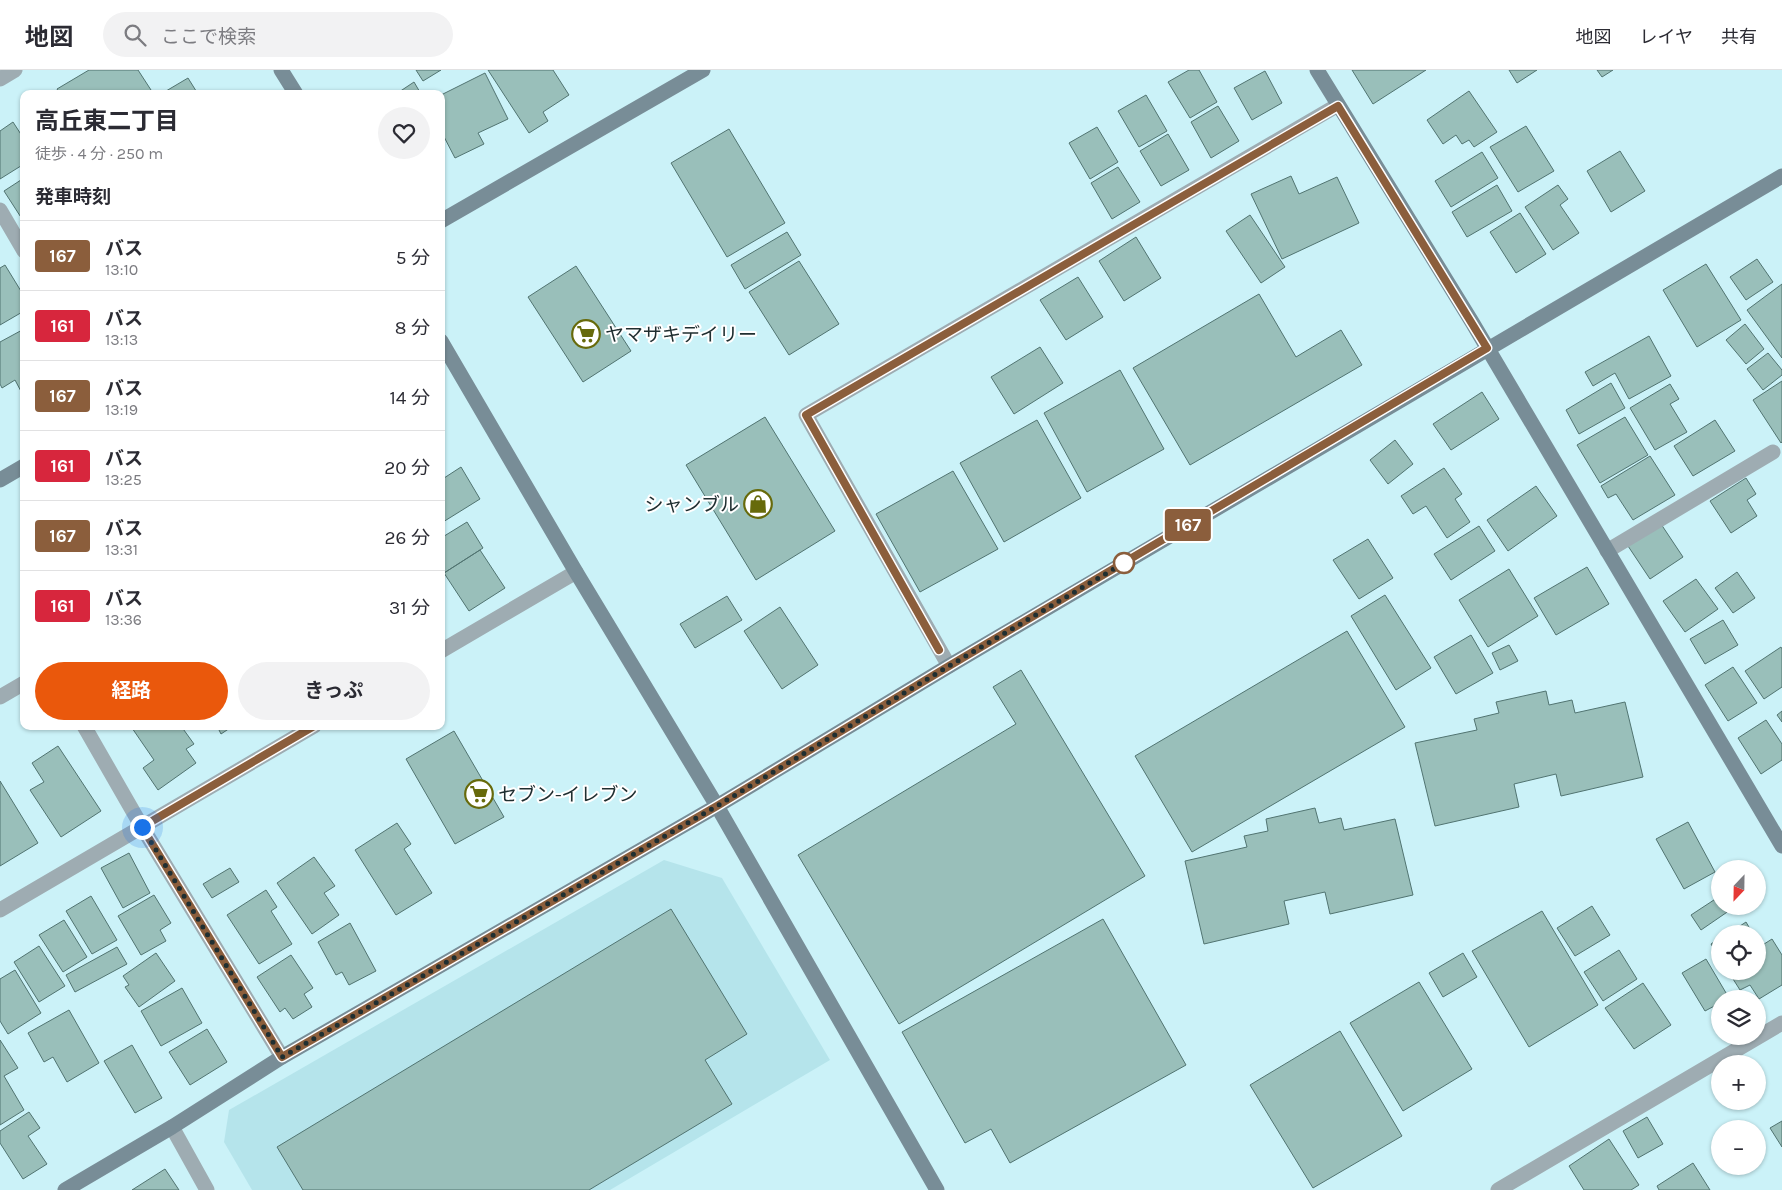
<!DOCTYPE html>
<html lang="ja">
<head>
<meta charset="utf-8">
<style>
  :root { --surface:#fff; --page:#f2f2f3; --text:#2b2b33; --muted:#7c7c81; --line:#e1e1e2; --accent:#ea580c }
  body { margin:0; font-family:Karla,"Noto Sans JP",sans-serif; background:var(--page); color:var(--text); height:100vh; display:flex; flex-direction:column; font-size:19px; white-space:nowrap }
  * { box-sizing:border-box; margin:0 }
  p { font-size:16px; color:var(--muted) }
  .icon { flex:none; width:28px; height:28px; fill:none; stroke:currentColor; stroke-width:2; stroke-linecap:round; stroke-linejoin:round }
  .map { position:relative; flex:1; overflow:hidden }
  .panel { position:absolute; left:20px; top:20px; width:425px; height:640px; display:flex; flex-direction:column; background:var(--surface); border-radius:10px; box-shadow:0 1px 4px #0004 }
  .panel>* { flex:none }
  .badge { padding:0 10px; border-radius:4px; font-size:18px; line-height:32px }
  .needle { width:32px; rotate:202deg }
  .tools { position:absolute; left:1711px; top:790px; display:grid; gap:10px }
  .tools a { display:grid; place-items:center; width:55px; height:55px; border-radius:50%; background:var(--surface); box-shadow:0 1px 4px #0004; font-size:25px }
  .you { position:absolute; width:25px; height:25px; margin:-12px; border:4px solid #fff; border-radius:50%; background:#1a73e8; box-shadow:0 0 0 8px #1a73e833 }
  .map>.badge { position:absolute; translate:-50% -50%; box-shadow:0 0 0 2px #fff }
  h2 { padding:0 15px; font-size:19px; line-height:45px }
  .round { display:grid; place-items:center; flex:none; width:52px; height:52px; border-radius:26px; background:var(--page) }
  .headline { display:flex; align-items:center; justify-content:space-between; height:85px; padding:0 15px }
  h1 { font-size:24px; font-weight:700; line-height:38px }
  .button { display:flex; gap:10px; margin-top:auto; padding:10px 15px }
  .button a { flex:1; height:58px; border-radius:30px; background:var(--accent); color:#fff; font-size:20px; font-weight:700; line-height:58px; text-align:center }
  .button a+a { background:var(--page); color:var(--text) }
  ul { padding:0; list-style:none }
  li { display:flex; align-items:center; gap:15px; height:70px; padding:0 15px; border-top:1px solid var(--line) }
  li div { flex:1 }
  li b { display:block; font-size:19px }
  li em { font-style:normal }
  li .badge { min-width:55px; font-weight:700; text-align:center }
  header { display:flex; align-items:center; gap:30px; box-sizing:border-box; height:70px; padding:0 25px; background:var(--surface); border-bottom:1px solid var(--line) }
  header strong { font-size:24px }
  nav { display:flex; gap:28px; margin-inline-start:auto; font-size:18px }
  .search { width:350px; height:45px; background:var(--page); display:flex; align-items:center; gap:12px; box-sizing:border-box; padding:0 18px; border-radius:28px; color:var(--muted); font-size:19px }
  .map>svg:first-child { display:block }
  .built { fill:#b5e4eb }
  .building { fill:#99bfba; stroke:#517471 }
  .lines { fill:none; stroke-linecap:round; stroke-linejoin:round }
  .street { stroke:#9eacb2; stroke-width:15 }
  .secondary { stroke:#788d97; stroke-width:15 }
  .line-casing { stroke:#fff; stroke-width:11 }
  .line { stroke:#8b5e3c; stroke-width:8 }
  .walk { stroke:#202f31; stroke-width:5; stroke-dasharray:0 9 }
  .stop-dot { fill:#fff; stroke:#8b5e3c; stroke-width:2.5 }
  .labels { text-anchor:middle; stroke-width:4; stroke-linejoin:round; paint-order:stroke }
  .poi-label { font-size:19px; fill:#202f31; stroke:#fff; text-anchor:start }
</style>
</head>
<body>
<header>
<strong>地図</strong>
<div class="search"><svg class="icon" aria-label="search" viewBox="0 0 24 24"><circle cx="10" cy="10" r="6"/><path d="M15 15l6 6"/></svg>ここで検索</div>
<nav><a>地図</a><a>レイヤ</a><a>共有</a></nav>
</header>
<div class="map">
<svg width="1782" height="1120" viewBox="0 0 1782 1120">
  <rect width="100%" height="100%" fill="#cbf2f8"/>
  <path class="built" d="M 664,790 L 722,808 L 830,990 L 610,1120 L 252,1120 L 224,1072 L 229,1040 Z"/>
  <path class="building" d="M 89,0 L 138,0 L 151,20 L 145,24 L 60,24 L 57,19 Z
    M 416,0 L 441,0 L 423,11 Z
    M 488,0 L 553,0 L 569,25 L 543,42 L 548,51 L 529,63 Z
    M 1189,0 L 1199,0 L 1217,32 L 1190,48 L 1168,12 Z
    M 1352,0 L 1426,0 L 1373,34 Z
    M 1509,0 L 1537,0 L 1517,13 Z
    M 1597,0 L 1613,0 L 1602,7 Z
    M 1265,1 L 1282,33 L 1252,50 L 1234,18 Z
    M 485,3 L 508,49 L 478,63 L 484,74 L 455,88 L 441,61 L 441,25 Z
    M 188,8 L 198,24 L 161,24 Z
    M 414,12 L 421,24 L 396,24 Z
    M 1469,21 L 1497,62 L 1474,77 L 1469,70 L 1462,74 L 1456,65 L 1443,74 L 1427,50 Z
    M 1146,25 L 1167,61 L 1139,77 L 1118,41 Z
    M 1218,36 L 1239,71 L 1211,88 L 1191,52 Z
    M 13,52 L 24,69 L 24,77 L 22,78 L 24,80 L 24,94 L 0,109 L 0,61 Z
    M 1526,56 L 1554,101 L 1518,122 L 1490,77 Z
    M 1097,57 L 1118,92 L 1090,109 L 1069,73 Z
    M 729,59 L 785,153 L 727,187 L 671,93 Z
    M 1168,64 L 1189,100 L 1161,116 L 1140,81 Z
    M 1620,81 L 1645,121 L 1611,142 L 1587,101 Z
    M 1482,82 L 1498,108 L 1451,137 L 1435,111 Z
    M 1118,97 L 1140,132 L 1112,149 L 1091,113 Z
    M 1291,106 L 1299,124 L 1337,107 L 1359,153 L 1282,189 L 1251,124 Z
    M 24,108 L 24,152 L 4,121 Z
    M 1497,115 L 1512,141 L 1467,167 L 1452,142 Z
    M 1558,115 L 1568,129 L 1560,135 L 1579,163 L 1553,180 L 1525,137 Z
    M 1520,143 L 1546,184 L 1516,203 L 1490,162 Z
    M 1250,145 L 1285,197 L 1261,213 L 1226,161 Z
    M 787,162 L 801,185 L 745,219 L 731,195 Z
    M 1136,167 L 1161,208 L 1124,231 L 1099,191 Z
    M 1757,189 L 1773,212 L 1746,230 L 1730,207 Z
    M 799,191 L 839,254 L 789,285 L 749,222 Z
    M 1706,194 L 1741,250 L 1697,277 L 1663,220 Z
    M 5,195 L 24,226 L 24,241 L 0,255 L 0,198 Z
    M 576,196 L 631,281 L 583,312 L 528,227 Z
    M 1078,207 L 1103,247 L 1066,270 L 1040,230 Z
    M 1782,214 L 1782,288 L 1747,240 Z
    M 1259,224 L 1296,287 L 1341,260 L 1362,295 L 1190,395 L 1133,298 Z
    M 1745,254 L 1764,279 L 1746,294 L 1726,270 Z
    M 24,259 L 24,327 L 15,310 L 2,318 L 0,314 L 0,272 Z
    M 1649,266 L 1671,306 L 1629,329 L 1615,303 L 1593,316 L 1585,302 Z
    M 1040,277 L 1063,313 L 1014,344 L 991,307 Z
    M 1768,283 L 1782,300 L 1782,305 L 1763,320 L 1747,299 Z
    M 1120,300 L 1164,379 L 1087,422 L 1044,343 Z
    M 1782,311 L 1782,372 L 1781,373 L 1753,330 Z
    M 1611,313 L 1625,338 L 1579,364 L 1566,340 Z
    M 1670,314 L 1679,329 L 1670,334 L 1687,362 L 1655,380 L 1630,338 Z
    M 1482,322 L 1499,349 L 1451,380 L 1433,354 Z
    M 765,347 L 835,461 L 756,510 L 686,395 Z
    M 1625,347 L 1648,385 L 1600,413 L 1577,375 Z
    M 1037,350 L 1081,428 L 1004,472 L 960,393 Z
    M 1715,350 L 1735,381 L 1693,406 L 1674,376 Z
    M 1395,370 L 1413,394 L 1388,414 L 1370,390 Z
    M 1650,386 L 1675,425 L 1633,450 L 1616,424 L 1608,428 L 1601,416 Z
    M 461,397 L 480,429 L 443,452 L 441,450 L 441,410 Z
    M 1444,398 L 1462,424 L 1455,429 L 1470,452 L 1447,468 L 1426,436 L 1413,444 L 1401,426 Z
    M 953,401 L 998,479 L 920,522 L 876,444 Z
    M 1746,408 L 1756,424 L 1747,430 L 1757,446 L 1731,463 L 1710,431 Z
    M 1536,416 L 1557,446 L 1508,481 L 1487,450 Z
    M 467,452 L 483,478 L 444,503 L 441,499 L 441,468 Z
    M 1661,454 L 1683,487 L 1650,509 L 1628,476 Z
    M 1479,456 L 1495,481 L 1451,510 L 1434,484 Z
    M 1368,469 L 1393,508 L 1359,529 L 1333,490 Z
    M 480,480 L 505,518 L 469,541 L 444,503 Z
    M 1587,497 L 1609,534 L 1556,565 L 1534,528 Z
    M 1509,499 L 1538,546 L 1488,577 L 1459,530 Z
    M 1737,502 L 1755,528 L 1733,543 L 1715,518 Z
    M 1696,509 L 1718,539 L 1685,562 L 1663,531 Z
    M 1385,525 L 1431,598 L 1396,620 L 1351,546 Z
    M 727,526 L 742,550 L 695,578 L 680,554 Z
    M 780,537 L 818,595 L 782,619 L 744,561 Z
    M 1723,550 L 1738,575 L 1705,594 L 1690,569 Z
    M 1347,561 L 1405,657 L 1192,782 L 1135,686 Z
    M 1471,565 L 1493,603 L 1456,624 L 1434,587 Z
    M 1509,575 L 1518,591 L 1500,600 L 1492,583 Z
    M 1781,577 L 1782,579 L 1782,617 L 1764,629 L 1745,601 Z
    M 1733,597 L 1757,633 L 1728,651 L 1705,615 Z
    M 1021,600 L 1145,806 L 899,954 L 798,785 L 1016,654 L 993,617 Z
    M 1546,621 L 1549,635 L 1572,630 L 1575,643 L 1625,632 L 1643,707 L 1561,726 L 1556,704 L 1514,714 L 1519,737 L 1435,756 L 1415,673 L 1477,660 L 1474,649 L 1499,643 L 1496,632 Z
    M 1782,641 L 1782,652 L 1777,645 Z
    M 1766,650 L 1782,674 L 1782,690 L 1761,704 L 1738,668 Z
    M 134,656 L 181,656 L 194,674 L 186,679 L 196,693 L 158,720 L 143,698 L 154,690 L 132,658 Z
    M 217,656 L 233,656 L 221,664 Z
    M 454,661 L 504,747 L 455,774 L 406,689 Z
    M 58,676 L 101,741 L 61,767 L 30,720 L 44,712 L 32,693 Z
    M 0,711 L 38,773 L 0,796 Z
    M 1315,738 L 1319,753 L 1341,748 L 1344,760 L 1395,749 L 1413,825 L 1330,844 L 1325,822 L 1284,831 L 1289,854 L 1204,874 L 1185,791 L 1247,777 L 1244,766 L 1268,761 L 1266,749 Z
    M 1688,752 L 1715,802 L 1684,819 L 1656,769 Z
    M 397,753 L 411,774 L 404,779 L 432,823 L 396,845 L 355,780 Z
    M 129,783 L 150,823 L 123,838 L 101,798 Z
    M 314,787 L 335,816 L 324,823 L 339,845 L 312,864 L 277,813 Z
    M 230,798 L 239,812 L 212,828 L 203,814 Z
    M 266,820 L 277,837 L 271,841 L 292,874 L 259,894 L 227,845 Z
    M 154,825 L 171,853 L 160,860 L 166,871 L 141,885 L 118,846 Z
    M 91,826 L 117,870 L 92,884 L 66,841 Z
    M 1720,826 L 1720,836 L 1736,836 L 1701,860 L 1691,845 Z
    M 1592,836 L 1610,865 L 1575,886 L 1557,858 Z
    M 671,839 L 747,964 L 705,990 L 732,1034 L 589,1120 L 303,1120 L 277,1077 Z
    M 1542,841 L 1598,935 L 1529,977 L 1472,881 Z
    M 1103,849 L 1186,995 L 1010,1093 L 991,1059 L 965,1073 L 902,962 Z
    M 64,850 L 87,887 L 63,902 L 39,865 Z
    M 1746,852 L 1753,864 L 1728,864 Z
    M 350,853 L 376,901 L 349,915 L 342,902 L 336,905 L 318,872 Z
    M 1720,868 L 1720,888 L 1711,874 Z
    M 1772,869 L 1782,885 L 1782,915 L 1759,929 L 1750,915 L 1740,920 L 1728,901 L 1758,901 L 1758,871 L 1761,876 Z
    M 39,876 L 65,916 L 39,932 L 14,892 Z
    M 117,877 L 127,894 L 75,922 L 66,905 Z
    M 1619,880 L 1637,909 L 1603,931 L 1584,902 Z
    M 156,883 L 175,911 L 139,937 L 125,917 L 129,915 L 123,906 Z
    M 1463,883 L 1477,907 L 1443,927 L 1429,903 Z
    M 291,885 L 313,918 L 304,924 L 312,937 L 293,949 L 285,938 L 280,942 L 257,907 Z
    M 1706,889 L 1729,928 L 1720,929 L 1720,933 L 1705,941 L 1682,903 Z
    M 15,900 L 41,943 L 8,964 L 0,951 L 0,909 Z
    M 1419,912 L 1472,999 L 1403,1041 L 1350,953 Z
    M 1643,913 L 1671,955 L 1634,979 L 1605,938 Z
    M 182,918 L 202,953 L 161,976 L 141,941 Z
    M 69,940 L 99,993 L 67,1012 L 53,987 L 44,992 L 28,963 Z
    M 207,959 L 227,992 L 190,1015 L 169,982 Z
    M 1340,961 L 1402,1066 L 1313,1118 L 1250,1015 Z
    M 0,970 L 18,998 L 4,1006 L 24,1040 L 0,1055 Z
    M 132,975 L 162,1028 L 135,1043 L 104,991 Z
    M 29,1042 L 40,1058 L 28,1066 L 47,1094 L 23,1109 L 0,1073 L 0,1061 Z
    M 1647,1047 L 1663,1074 L 1638,1088 L 1623,1061 Z
    M 1782,1051 L 1782,1077 L 1770,1058 Z
    M 1609,1069 L 1639,1115 L 1631,1120 L 1584,1120 L 1569,1096 Z
    M 1693,1093 L 1710,1120 L 1659,1120 L 1657,1116 Z
    M 165,1099 L 179,1120 L 132,1120 Z"/>
  <g class="lines">
    <path class="street" d="M 0,9 L 15,0
      M 0,140 L 24,181
      M 1607,481 L 1773,382
      M 441,581 L 576,502
      M 949,596 L 806,345 L 1338,35
      M 0,627 L 24,613
      M 84,656 L 142,757 L 282,987
      M 0,840 L 314,656
      M 172,1057 L 207,1120
      M 1498,1120 L 1782,953"/>
    <path class="secondary" d="M 281,0 L 296,24
      M 1317,0 L 1472,252 L 1782,776
      M 441,151 L 703,0
      M 441,271 L 576,502 L 717,736 L 937,1120
      M 0,410 L 24,396
      M 65,1120 L 172,1057 L 282,987 L 717,736 L 949,596 L 1782,106"/>
  </g>
  <g class="lines">
    <defs>
      <path id="line" d="M 314,656 L 142,757 L 282,987 L 717,736 L 949,596 L 1487,278 L 1338,36 L 806,345 L 939,580"/>
    </defs>
    <use href="#line" class="line-casing"/>
    <use href="#line" class="line"/>
    <path class="walk" d="M 142,757 L 282,987 L 717,736 L 949,596 L 1124,493"/>
  </g>
  <defs>
    <symbol id="supermarket-ring" viewBox="-11 -11 22 22"><circle r="9.5" fill="#fff" stroke="#676a0b" stroke-width="1.5"/><path d="M-6-5.5h2.5l.6 2H6L4.5 2H-2.5L-4.4-4H-6ZM-1.5 3.2a1.3 1.3 0 1 0 .1 0ZM3 3.2a1.3 1.3 0 1 0 .1 0Z" fill="#676a0b"/></symbol>
    <symbol id="shop-ring" viewBox="-11 -11 22 22"><circle r="9.5" fill="#fff" stroke="#676a0b" stroke-width="1.5"/><path d="M-5-2.5h2.3a2.7 3.5 0 0 1 5.4 0H5L5.5 6h-11ZM-1.5-2.5h3a1.5 2.3 0 0 0-3 0Z" fill="#676a0b"/></symbol>
  </defs>
  <g fill-rule="evenodd">
    <use href="#supermarket-ring" x="570" y="248" width="32" height="32"/>
    <use href="#shop-ring" x="742" y="418" width="32" height="32"/>
    <use href="#supermarket-ring" x="463" y="708" width="32" height="32"/>
  </g>
  <circle class="stop-dot" cx="1124" cy="493" r="10"/>
  <g class="labels">
    <g class="poi-label">
      <text x="605" y="271">ヤマザキデイリー</text>
      <text x="739" y="441" text-anchor="end">シャンブル</text>
      <text x="498" y="731">セブン-イレブン</text>
    </g>
  </g>
</svg>
<div class="tools">
<a><svg class="needle" viewBox="-14 -14 28 28"><path d="M0-13l5 13h-10z" fill="#e53935"/><path d="M0 13l5-13h-10z" fill="#7c7c81"/></svg></a>
<a><svg class="icon" aria-label="locate" viewBox="0 0 24 24"><circle cx="12" cy="12" r="6"/><path d="M12 2v4M12 18v4M2 12h4M18 12h4"/></svg></a>
<a><svg class="icon" aria-label="layers" viewBox="0 0 24 24"><path d="M12 4l9 5-9 5-9-5zM3 14l9 5 9-5"/></svg></a>
<a>+</a>
<a>−</a>
</div>
<div class="you" style="left:142px;top:757px"></div>
<b class="badge" style="left:1188px;top:455px;background:#8b5e3c;color:#fff">167</b>
<section class="panel">
<div class="headline"><div><h1>高丘東二丁目</h1><p>徒歩 · 4 分 · 250 m</p></div><a class="round"><svg class="icon" aria-label="heart" viewBox="0 0 24 24"><path d="M12 20l-8-8c-3-5 5-10 8-4 3-6 11-1 8 4z"/></svg></a></div>
<h2>発車時刻</h2>
<ul>
<li><span class="badge" style="background:#8b5e3c;color:#fff">167</span><div><b>バス</b><p>13:10</p></div><em>5 分</em></li>
<li><span class="badge" style="background:#d7263d;color:#fff">161</span><div><b>バス</b><p>13:13</p></div><em>8 分</em></li>
<li><span class="badge" style="background:#8b5e3c;color:#fff">167</span><div><b>バス</b><p>13:19</p></div><em>14 分</em></li>
<li><span class="badge" style="background:#d7263d;color:#fff">161</span><div><b>バス</b><p>13:25</p></div><em>20 分</em></li>
<li><span class="badge" style="background:#8b5e3c;color:#fff">167</span><div><b>バス</b><p>13:31</p></div><em>26 分</em></li>
<li><span class="badge" style="background:#d7263d;color:#fff">161</span><div><b>バス</b><p>13:36</p></div><em>31 分</em></li>
</ul>
<div class="button"><a>経路</a><a>きっぷ</a></div>
</section>
</div>
</body>
</html>
